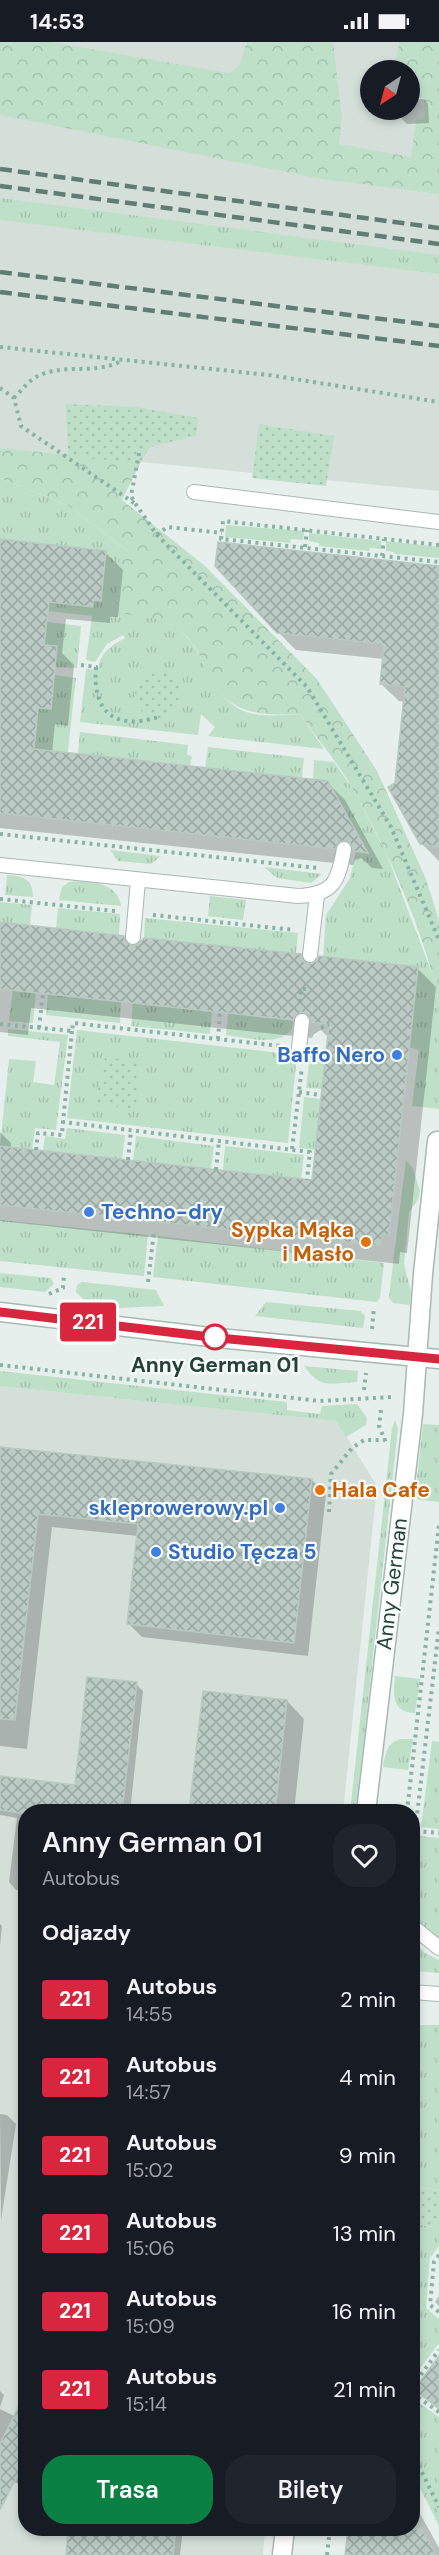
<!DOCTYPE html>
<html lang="pl">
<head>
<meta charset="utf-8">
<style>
  :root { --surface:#171b24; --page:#20242c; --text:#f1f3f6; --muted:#9ea1a6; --accent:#0b8043 }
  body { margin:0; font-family:"DM Sans",sans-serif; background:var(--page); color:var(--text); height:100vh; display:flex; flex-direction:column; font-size:22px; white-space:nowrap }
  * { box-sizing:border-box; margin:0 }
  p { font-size:20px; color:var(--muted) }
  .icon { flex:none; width:33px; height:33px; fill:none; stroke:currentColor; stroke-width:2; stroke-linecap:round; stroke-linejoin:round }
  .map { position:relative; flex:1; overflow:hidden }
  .drawer { position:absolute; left:18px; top:1762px; width:402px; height:732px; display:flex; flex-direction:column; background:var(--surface); border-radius:24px; box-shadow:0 3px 9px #0003 }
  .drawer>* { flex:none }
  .badge { padding:0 12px; border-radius:4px; font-size:21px; line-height:39px }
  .needle { width:39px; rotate:216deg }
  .controls { position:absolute; left:360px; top:18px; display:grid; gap:12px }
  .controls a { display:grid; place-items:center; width:60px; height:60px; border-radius:50%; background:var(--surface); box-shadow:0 3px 9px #0003; font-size:30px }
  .map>.badge { position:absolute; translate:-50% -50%; box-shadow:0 0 0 3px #fff }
  h2 { padding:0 24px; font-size:22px; line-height:54px }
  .round { display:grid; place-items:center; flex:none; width:63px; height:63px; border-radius:24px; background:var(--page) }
  .headline { display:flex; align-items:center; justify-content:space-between; height:102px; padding:0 24px }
  h1 { font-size:28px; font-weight:600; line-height:45px }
  .button { display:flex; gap:12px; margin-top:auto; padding:12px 24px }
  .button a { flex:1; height:69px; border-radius:24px; background:var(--accent); color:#fff; font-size:24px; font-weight:600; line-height:69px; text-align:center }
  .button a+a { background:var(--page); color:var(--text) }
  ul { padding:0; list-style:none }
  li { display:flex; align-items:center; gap:18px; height:78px; padding:0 24px }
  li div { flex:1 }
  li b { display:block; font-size:22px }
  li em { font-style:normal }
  li .badge { min-width:66px; font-weight:700; text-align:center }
  .status { display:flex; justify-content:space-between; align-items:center; height:42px; padding:0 30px; background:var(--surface); direction:ltr }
  .status svg { height:16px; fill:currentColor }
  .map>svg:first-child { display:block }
  .built { fill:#d4dfda; fill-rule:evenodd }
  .grass { fill:url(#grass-tufts) }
  .forest { fill:url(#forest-crowns) }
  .park { fill:url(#park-dots) }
  .garden { fill:#bfe0c8 }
  .shadow { fill:#0003 }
  .building { fill:url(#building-cross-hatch); stroke:#b8c9c2; stroke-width:1.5 }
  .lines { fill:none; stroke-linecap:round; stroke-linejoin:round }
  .service-casing { stroke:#a8b8b2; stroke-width:16 }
  .minor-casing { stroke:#a8b8b2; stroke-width:21 }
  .tertiary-casing { stroke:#a8b8b2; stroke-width:21 }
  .path { stroke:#86b3a5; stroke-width:4; stroke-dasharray:3 4.5; stroke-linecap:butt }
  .service { stroke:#fff; stroke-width:14 }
  .minor { stroke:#fff; stroke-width:18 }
  .tertiary { stroke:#fff; stroke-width:18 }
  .rail { stroke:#5f7d75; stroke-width:4.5; stroke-dasharray:12 6; stroke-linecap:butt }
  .line-casing { stroke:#fff; stroke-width:14 }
  .line { stroke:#d7263d; stroke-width:9 }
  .shop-dot { fill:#3f7fe0; stroke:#f7fbf9; stroke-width:2 }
  .food-dot { fill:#e8710a; stroke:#f7fbf9; stroke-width:2 }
  .stop-dot { fill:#fff; stroke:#d7263d; stroke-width:3 }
  .labels { text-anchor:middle; stroke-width:4.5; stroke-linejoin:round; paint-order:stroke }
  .shop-label { font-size:21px; font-weight:bold; fill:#366cbe; stroke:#f7fbf9; text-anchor:end }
  .food-label { font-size:21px; font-weight:bold; fill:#c56008; stroke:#f7fbf9; text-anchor:end }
  .stop-label { font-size:21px; font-weight:bold; fill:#24423a; stroke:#f7fbf9 }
  .street-label { font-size:21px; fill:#24423a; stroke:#f7fbf9 }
</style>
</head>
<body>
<div class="status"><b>14:53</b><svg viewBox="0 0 49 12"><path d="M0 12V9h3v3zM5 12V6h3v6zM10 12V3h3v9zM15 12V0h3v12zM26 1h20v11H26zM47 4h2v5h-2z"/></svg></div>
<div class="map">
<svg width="439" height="2513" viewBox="0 0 439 2513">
  <defs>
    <pattern id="grass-tufts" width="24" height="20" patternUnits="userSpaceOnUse" patternTransform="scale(1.5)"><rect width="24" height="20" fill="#bfe0c8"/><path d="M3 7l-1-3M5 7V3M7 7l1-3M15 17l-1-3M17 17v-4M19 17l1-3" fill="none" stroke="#a4c1ad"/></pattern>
    <pattern id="forest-crowns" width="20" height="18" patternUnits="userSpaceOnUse" patternTransform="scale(1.5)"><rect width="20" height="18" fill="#bfe0c8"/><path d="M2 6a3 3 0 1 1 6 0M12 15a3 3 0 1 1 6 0" fill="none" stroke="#a4c1ad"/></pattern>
    <pattern id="park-dots" width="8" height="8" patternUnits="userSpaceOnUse" patternTransform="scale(1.5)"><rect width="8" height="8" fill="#bfe0c8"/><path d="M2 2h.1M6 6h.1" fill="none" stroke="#a4c1ad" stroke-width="1.8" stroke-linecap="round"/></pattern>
    <pattern id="building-cross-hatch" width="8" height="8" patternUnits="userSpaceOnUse" patternTransform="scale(1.5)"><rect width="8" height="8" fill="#bbcac4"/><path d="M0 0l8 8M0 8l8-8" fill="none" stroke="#98a6a0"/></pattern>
  </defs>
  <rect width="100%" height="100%" fill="#e6efeb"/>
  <path class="built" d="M 0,0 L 439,0 L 439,449 L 141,420 L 149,405 L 196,394 L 65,362 L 68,415 L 0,406 ZM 370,28 L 410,28 L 410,68 L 370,68 Z
    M 0,1344 L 337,1379 L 377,1444 L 343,1770 L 26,1770 L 26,2487 L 265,2487 L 263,2513 L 0,2513 Z"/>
  <path class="grass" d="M 0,156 L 439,213 L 439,232 L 0,178 Z
    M 0,436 L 69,464 L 130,511 L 120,511 L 144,574 C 209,584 194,635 236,665 C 253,677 280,673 300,672 L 324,707 L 208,694 L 215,685 L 201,672 L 198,693 L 80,680 L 86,627 L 98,628 C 100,610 111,604 125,596 L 123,593 L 107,602 L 95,620 L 86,618 L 92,574 L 48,569 L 49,560 L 92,564 L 93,558 L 101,558 L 106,509 L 0,497 Z
    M 47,580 L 81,584 L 77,626 L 55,625 L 57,604 L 44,603 Z
    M 54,633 L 76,636 L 67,718 L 34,707 L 37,666 Z
    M 80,690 L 188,703 L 187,713 L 192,714 L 190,724 L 78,712 Z
    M 208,705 L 304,716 L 302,736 L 205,726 Z
    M 314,718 L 334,720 L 355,750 L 387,813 L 433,934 L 439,960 L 439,1067 L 412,1064 L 419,1008 L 409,1005 L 418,925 L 323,915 L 326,873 L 350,836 L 356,809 L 367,810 L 328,739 L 313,737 Z
    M 110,808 L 161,814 L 151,822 L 118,819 Z
    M 264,825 L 322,832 L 311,841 L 277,836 Z
    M 7,833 C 23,834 33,837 33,855 L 5,853 Z
    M 69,840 C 88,837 119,841 121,864 L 59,858 L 62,845 Z
    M 210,854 L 246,858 L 243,878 L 208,874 Z
    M 0,860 L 32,863 L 30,884 L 0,880 Z
    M 58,866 L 120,872 L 119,893 L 56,886 Z
    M 145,876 L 298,891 L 296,912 L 144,896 Z
    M 13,948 L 36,950 L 33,981 L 9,979 Z
    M 48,951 L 121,959 L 120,981 L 46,973 Z
    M 133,960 L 212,969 L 210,992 L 131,984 Z
    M 228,971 L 293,978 L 292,987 C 278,1006 245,995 226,993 Z
    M 8,987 L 68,993 L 56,1088 L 35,1086 L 32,1108 L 0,1104 L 9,1017 L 36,1019 L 33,1040 L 54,1043 L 60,1000 L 8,994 Z
    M 77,988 L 297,1013 L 288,1101 L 67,1076 Z
    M 310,1013 L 325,1014 L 322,1047 L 306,1046 Z
    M 304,1055 L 321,1057 L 316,1108 L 299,1106 Z
    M 67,1086 L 125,1093 L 122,1118 L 43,1109 L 45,1094 L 65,1097 Z
    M 136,1094 L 214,1104 L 211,1127 L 133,1119 Z
    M 225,1104 L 304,1113 L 301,1137 L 223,1128 Z
    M 0,1178 L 148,1193 L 144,1234 L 0,1219 Z
    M 158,1194 L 384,1221 L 380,1256 L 377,1260 L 153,1235 Z
    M 393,1221 L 404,1222 L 411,1250 L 410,1263 L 393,1261 L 389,1256 Z
    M 0,1231 L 51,1236 L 54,1242 L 45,1250 L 0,1245 Z
    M 82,1240 L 156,1248 L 164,1264 L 93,1267 L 76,1250 L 77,1243 Z
    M 266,1260 L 361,1269 L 365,1274 L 363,1286 L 255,1274 Z
    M 304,1324 L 358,1329 L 357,1340 C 329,1341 322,1348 304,1324 Z
    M 0,1329 L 287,1360 L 287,1368 L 320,1372 L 322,1364 L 357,1362 L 367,1376 L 366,1383 L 346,1395 L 336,1379 L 0,1344 Z
    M 395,1378 L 398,1386 L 356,1770 L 350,1770 L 392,1386 Z
    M 423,1382 L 439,1383 L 439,1460 L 419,1458 L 415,1454 Z
    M 395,1634 L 420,1637 L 415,1671 C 392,1670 393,1654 395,1634 Z
    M 401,1697 L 413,1697 L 408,1728 L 383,1725 C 385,1713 387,1700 401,1697 Z
    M 432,1699 L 439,1700 L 439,1787 L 421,1785 Z
    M 420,1794 L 439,1796 L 439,1899 L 413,1873 Z
    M 412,1897 L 425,1911 L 439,1918 L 439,1931 L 413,1929 Z
    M 420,1983 L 439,1983 L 439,2148 L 413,2144 L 412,1986 Z
    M 439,2177 L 439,2204 L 430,2216 L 426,2266 L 439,2277 L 439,2301 L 413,2336 L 412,2181 L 433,2185 Z
    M 412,2356 L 439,2375 L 439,2484 L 413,2432 Z"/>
  <path class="forest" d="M 0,0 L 51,0 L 229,31 L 239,24 L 247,0 L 333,0 L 342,75 L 339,102 L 411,115 L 416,77 L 425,77 L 424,56 L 410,56 L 410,28 L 395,28 L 399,0 L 439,0 L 439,152 L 322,137 L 0,73 Z
    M 0,406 L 141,420 L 122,458 L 204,523 L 317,637 L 377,729 L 426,837 L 439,878 L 439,960 C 425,892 389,811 355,751 C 340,723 318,698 300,672 C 264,674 230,673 211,637 C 201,620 198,603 182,590 C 163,574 139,574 116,571 L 120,510 L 129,510 L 69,464 L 0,436 Z"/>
  <path class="park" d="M 65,362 L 137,365 L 199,376 L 196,394 L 150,405 L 141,420 L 68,415 Z
    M 259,382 L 334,394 L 326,444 L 252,436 Z
    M135 653a23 23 0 1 1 46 0a23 23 0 1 1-46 0Z
    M 105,1016 L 140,1019 L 138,1067 L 95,1062 Z
    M 439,2142 L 439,2177 L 433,2185 L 413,2181 L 413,2144 L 438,2148 Z"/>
  <path class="garden" d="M 226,483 L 304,489 L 303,498 L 291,497 L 290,501 L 225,495 Z
    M 309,491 L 381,499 L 381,507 L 370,506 L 369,509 L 319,504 L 319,501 L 309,499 Z
    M 386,499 L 439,505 L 439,516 L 395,512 L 394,510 L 386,509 Z
    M 406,1118 L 413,1127 L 420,1149 L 418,1158 L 409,1170 L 404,1222 L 393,1221 Z"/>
  <path class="shadow" d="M 424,57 L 428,62 L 429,81 L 407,82 L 402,77 L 402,68 L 410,68 L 410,58 Z
    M 0,499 L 105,510 L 123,528 L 118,575 L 110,575 L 110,581 L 66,577 L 62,611 L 74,623 L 68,684 L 55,682 L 52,711 L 327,740 L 345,758 L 383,827 L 372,826 L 362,816 L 355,818 L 353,823 L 0,786 Z
    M 439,525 L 439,819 L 421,801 L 397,742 L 405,660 L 399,659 L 381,642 L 384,617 L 296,608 L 278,590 Z
    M 0,882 L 123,895 L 133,905 L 300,914 L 310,923 L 417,926 L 436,945 L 407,1211 L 400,1210 L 399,1222 L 0,1179 L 0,1090 L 11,1101 L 11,1107 L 313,1139 L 329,996 L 321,988 L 314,992 L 312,996 L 31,966 L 28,993 L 0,990 Z
    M 0,1405 L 312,1438 L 326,1452 L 308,1614 L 142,1595 L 128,1581 L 138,1494 L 52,1485 L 27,1707 L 0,1704 Z
    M 136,1642 L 143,1649 L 130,1770 L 26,1770 L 26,1849 L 16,1848 L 9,1840 L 17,1776 L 0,1773 L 0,1735 L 76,1745 Z
    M 287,1659 L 304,1677 L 294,1770 L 191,1770 Z
    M 0,1882 L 2,1884 L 0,1903 Z
    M 0,2072 L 7,2073 L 16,2082 L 1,2178 Z
    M 439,2254 L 439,2264 L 435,2260 Z
    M 439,2316 L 439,2368 L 416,2348 Z
    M 0,2349 L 4,2353 L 0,2365 Z
    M 0,2367 L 26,2380 L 26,2446 L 0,2432 Z
    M 412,2457 L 439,2506 L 439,2513 L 347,2513 L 349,2487 L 412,2487 Z
    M 70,2487 L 183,2487 L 180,2513 L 67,2513 Z"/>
  <path class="building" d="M 0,497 L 106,509 L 101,559 L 93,558 L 93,565 L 49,560 L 44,603 L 57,604 L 51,667 L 38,666 L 34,707 L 328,739 L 368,811 L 353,809 L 350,801 L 345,798 L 338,801 L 335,807 L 0,771 Z
    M 218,500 L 439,524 L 439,805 L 420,802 L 388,745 L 395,741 L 405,645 L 380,642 L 384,602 L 277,591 L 215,524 Z
    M 0,880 L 124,894 L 125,899 L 132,904 L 137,903 L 144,896 L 301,912 L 304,920 L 310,922 L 317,919 L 319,914 L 418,925 L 389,1193 L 382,1192 L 381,1204 L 0,1163 L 0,1104 L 312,1138 L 329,982 L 311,980 L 308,972 L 302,970 L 295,973 L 293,978 L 0,947 Z
    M 0,1405 L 312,1437 L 294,1601 L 127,1582 L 138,1482 L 38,1472 L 15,1678 L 0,1677 Z
    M 87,1635 L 137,1640 L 122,1770 L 26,1772 L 0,1768 L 0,1734 L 75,1743 Z
    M 203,1649 L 287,1658 L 275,1770 L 189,1770 Z
    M 439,2314 L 439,2366 L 414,2348 Z
    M 26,2350 L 26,2417 L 0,2468 L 0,2402 Z
    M 68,2487 L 176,2487 L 173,2513 L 66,2513 Z
    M 348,2487 L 422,2487 L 436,2513 L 345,2513 Z"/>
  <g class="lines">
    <defs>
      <path id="service" d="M 194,450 L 439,480
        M 0,823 L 298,854 C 333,852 338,841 344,807
        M 133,895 L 138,839
        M 310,913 L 317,853
        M 299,1006 L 302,979
        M 412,1884 L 439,1906
        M 412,1950 L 439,1952"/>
      <path id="minor" d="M 366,1770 L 413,1372 L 423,1232 L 437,1099
        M 282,2513 L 285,2487"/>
      <path id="tertiary" d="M 0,1270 L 218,1296 L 439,1317"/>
    </defs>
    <use href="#service" class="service-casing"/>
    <use href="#minor" class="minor-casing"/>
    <use href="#tertiary" class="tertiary-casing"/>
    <path class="path" d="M 0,305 L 269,333 L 439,360
      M 0,346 L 14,356 L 21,384 L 134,461
      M 14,356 C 21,349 29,338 38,334 C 65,321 95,333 121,319
      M 139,411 L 131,454 L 135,461 L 157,493 L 307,645 L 391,785 L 439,898
      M 157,493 L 167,485 L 222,491
      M 439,503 L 223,479 L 221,497 L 439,520
      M 305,505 L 307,488
      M 382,514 L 384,497
      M 81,623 L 96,625 C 92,669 114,689 158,675
      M 0,792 L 318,826
      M 0,857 L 115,869
      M 153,873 L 294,888
      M 300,960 L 301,947 L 306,947
      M 0,982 L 72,989 L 73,981 L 281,1004
      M 39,986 L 43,951
      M 321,986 L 329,982
      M 72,989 L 63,1080 L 310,1110 L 307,1138
      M 218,997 L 220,970
      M 299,1050 L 321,1053
      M 292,1107 L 302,1025
      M 36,1108 L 38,1091 L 62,1093 L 63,1080
      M 128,1118 L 131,1088
      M 216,1128 L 219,1098
      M 148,1240 L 154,1189
      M 49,1252 L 63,1246 L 64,1232
      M 372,1287 L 374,1265
      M 0,1323 L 320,1359 L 393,1355
      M 364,1348 L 366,1331
      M 381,1368 L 379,1384 L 386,1401
      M 329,1470 L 331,1432 L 340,1421 L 352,1406 L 364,1398 L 386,1398
      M 407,1770 L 439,1483
      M 416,1789 L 439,1791
      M 412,1816 L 439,1586
      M 439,2213 L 434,2220 L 430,2263 L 439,2270
      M 412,2345 L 439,2308
      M 412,2351 L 439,2370
      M 412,2410 L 439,2465
      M 327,2513 L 330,2487"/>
    <use href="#service" class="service"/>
    <use href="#minor" class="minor"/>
    <use href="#tertiary" class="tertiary"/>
    <path class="rail" d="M 0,127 L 439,186
      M 0,144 L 439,202
      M 0,230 L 439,284
      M 0,250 L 439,304"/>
  </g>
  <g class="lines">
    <defs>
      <path id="line" d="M 0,1270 L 219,1296 L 439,1317"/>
    </defs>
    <use href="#line" class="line-casing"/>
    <use href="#line" class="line"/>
  </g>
  <g class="shop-dot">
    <circle cx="397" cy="1013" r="6"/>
    <circle cx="89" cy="1170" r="6"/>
    <circle cx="280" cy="1466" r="6"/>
    <circle cx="156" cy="1510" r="6"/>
  </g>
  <g class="food-dot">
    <circle cx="366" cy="1200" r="6"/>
    <circle cx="320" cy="1448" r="6"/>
  </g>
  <circle class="stop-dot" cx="215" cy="1295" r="12"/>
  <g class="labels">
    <g class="shop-label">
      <text x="385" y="1020">Baffo Nero</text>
      <text x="101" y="1177" text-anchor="start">Techno-dry</text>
      <text x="268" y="1473">skleprowerowy.pl</text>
      <text x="168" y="1517" text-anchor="start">Studio Tęcza 5</text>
    </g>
    <g class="food-label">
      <text x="354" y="1195">Sypka Mąka<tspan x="354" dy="24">i Masło</tspan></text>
      <text x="332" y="1455" text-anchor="start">Hala Cafe</text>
    </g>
    <g class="stop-label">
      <text x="215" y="1330">Anny German 01</text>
    </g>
    <g class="street-label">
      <text transform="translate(392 1542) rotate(-83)" y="7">Anny German</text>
    </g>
  </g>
</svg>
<div class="controls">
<a><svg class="needle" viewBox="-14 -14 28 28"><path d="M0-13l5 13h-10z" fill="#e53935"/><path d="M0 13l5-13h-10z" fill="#9ea1a6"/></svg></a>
</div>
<b class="badge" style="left:88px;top:1280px;background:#d7263d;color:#fff">221</b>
<section class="drawer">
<div class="headline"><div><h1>Anny German 01</h1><p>Autobus</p></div><a class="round"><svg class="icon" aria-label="heart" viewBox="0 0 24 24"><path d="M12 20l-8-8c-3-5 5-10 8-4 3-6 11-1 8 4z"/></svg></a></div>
<h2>Odjazdy</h2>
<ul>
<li><span class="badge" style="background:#d7263d;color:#fff">221</span><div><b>Autobus</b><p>14:55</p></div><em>2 min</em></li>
<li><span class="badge" style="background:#d7263d;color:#fff">221</span><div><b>Autobus</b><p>14:57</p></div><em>4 min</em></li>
<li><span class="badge" style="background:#d7263d;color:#fff">221</span><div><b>Autobus</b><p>15:02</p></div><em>9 min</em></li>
<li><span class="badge" style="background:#d7263d;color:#fff">221</span><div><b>Autobus</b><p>15:06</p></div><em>13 min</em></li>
<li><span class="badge" style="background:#d7263d;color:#fff">221</span><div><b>Autobus</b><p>15:09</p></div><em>16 min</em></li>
<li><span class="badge" style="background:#d7263d;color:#fff">221</span><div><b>Autobus</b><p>15:14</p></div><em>21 min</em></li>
</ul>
<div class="button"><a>Trasa</a><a>Bilety</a></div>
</section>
</div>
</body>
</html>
